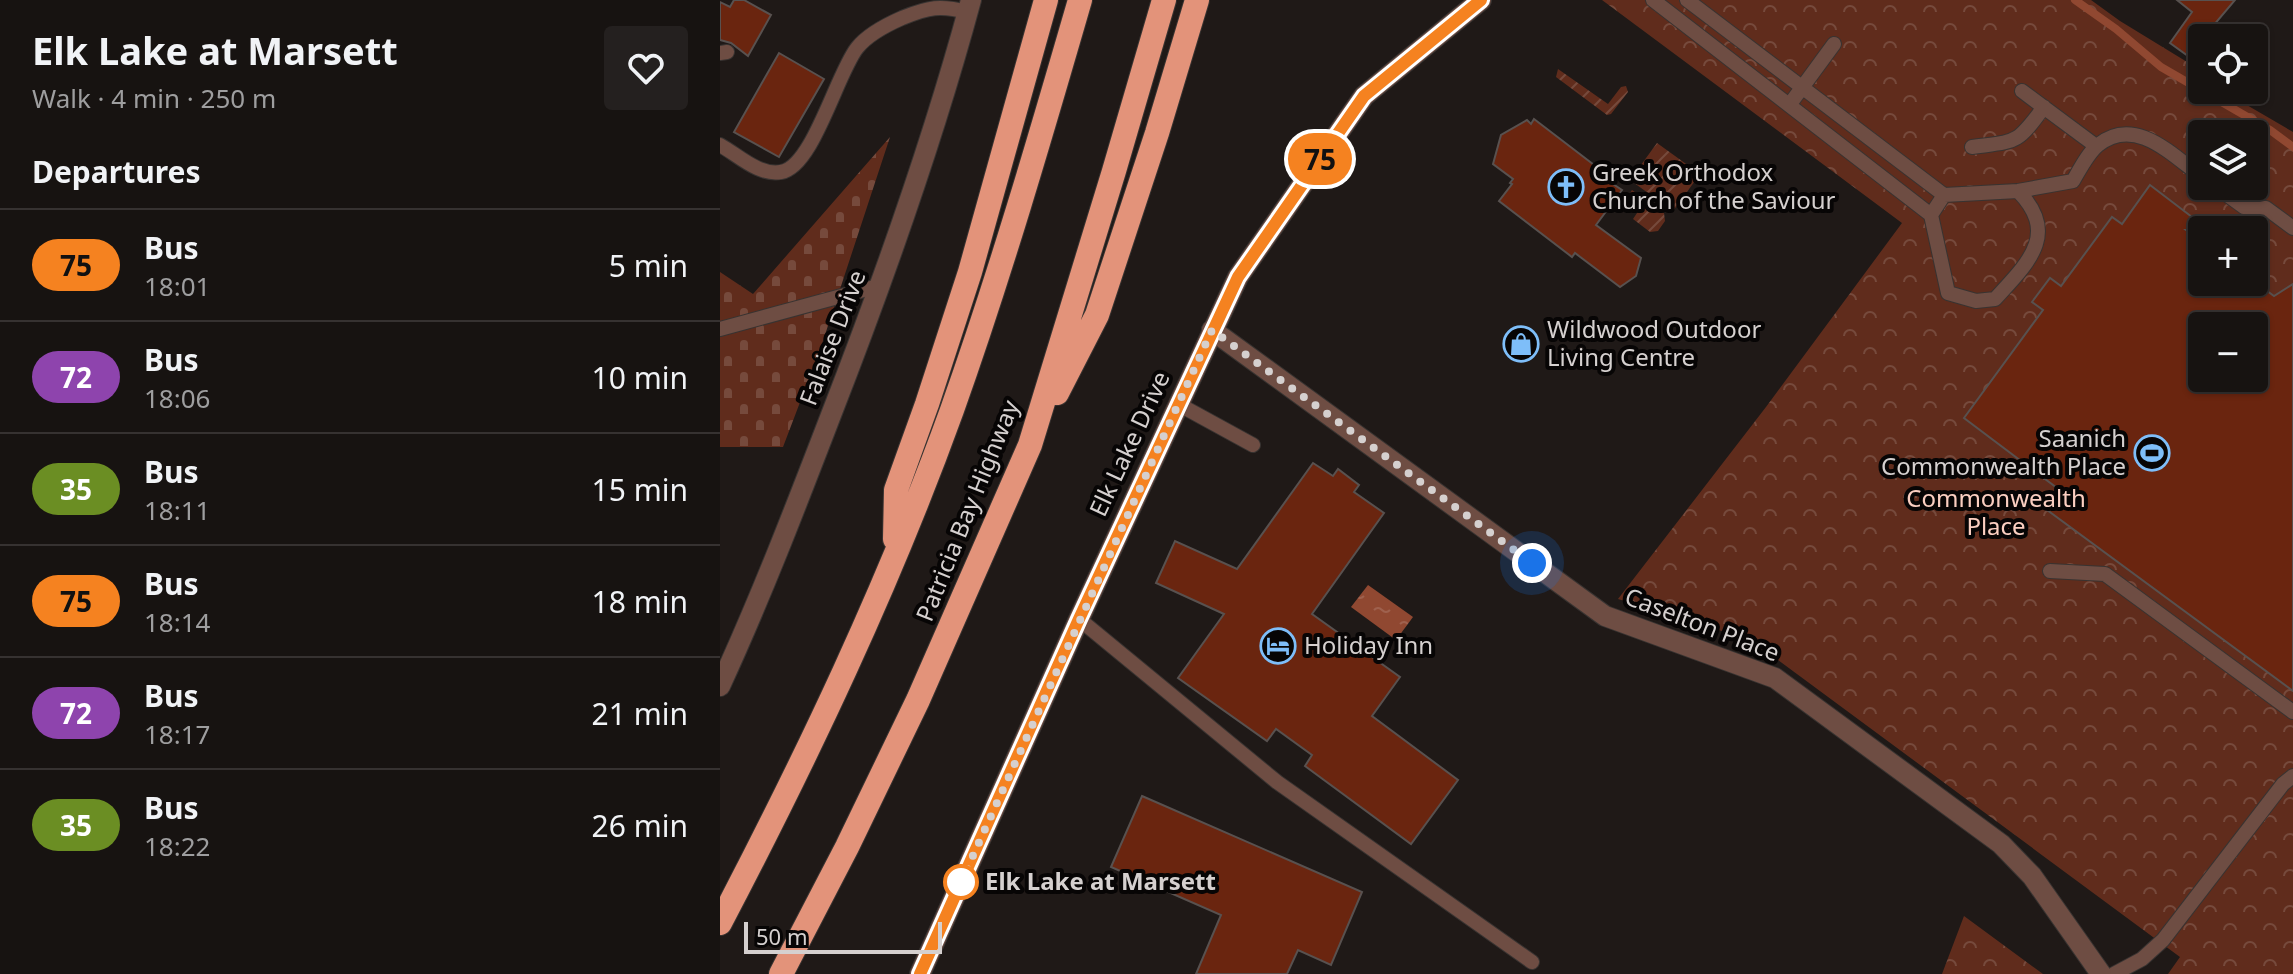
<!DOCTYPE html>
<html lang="en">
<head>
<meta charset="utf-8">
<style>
  :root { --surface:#171311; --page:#24201f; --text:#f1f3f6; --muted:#9e9e9f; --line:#363231 }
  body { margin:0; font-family:"Noto Sans",sans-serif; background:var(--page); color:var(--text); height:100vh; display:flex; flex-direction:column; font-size:30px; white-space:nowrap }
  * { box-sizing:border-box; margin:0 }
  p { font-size:26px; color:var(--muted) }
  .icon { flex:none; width:44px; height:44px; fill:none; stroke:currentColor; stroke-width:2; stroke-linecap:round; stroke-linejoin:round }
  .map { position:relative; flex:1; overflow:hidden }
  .panel { display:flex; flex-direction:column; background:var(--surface); width:720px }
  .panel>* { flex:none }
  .badge { padding:0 16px; border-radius:26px; font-size:28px; line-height:52px }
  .fabs { position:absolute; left:1468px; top:24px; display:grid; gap:16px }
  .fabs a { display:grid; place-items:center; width:80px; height:80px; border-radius:8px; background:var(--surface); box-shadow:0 2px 6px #0004,0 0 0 2px var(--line); font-size:40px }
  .scale { position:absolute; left:24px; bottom:20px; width:198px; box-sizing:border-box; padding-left:8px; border:4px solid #d5d0cf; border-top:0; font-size:22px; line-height:28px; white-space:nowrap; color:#d5d0cf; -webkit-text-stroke:6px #070505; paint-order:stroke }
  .you { position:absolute; width:40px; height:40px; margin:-20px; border:6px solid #fff; border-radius:50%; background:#1a73e8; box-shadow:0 0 0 12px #1a73e833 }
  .map>.badge { position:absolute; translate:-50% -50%; box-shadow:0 0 0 4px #fff }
  h2 { padding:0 32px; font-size:30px; line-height:72px }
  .round { display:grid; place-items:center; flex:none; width:84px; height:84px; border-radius:8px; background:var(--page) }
  .head { display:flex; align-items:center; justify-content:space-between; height:136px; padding:0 32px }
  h1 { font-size:38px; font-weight:700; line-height:60px }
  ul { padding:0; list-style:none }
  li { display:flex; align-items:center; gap:24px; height:112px; padding:0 32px; border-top:2px solid var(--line) }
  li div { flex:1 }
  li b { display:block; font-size:30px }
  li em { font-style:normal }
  li .badge { min-width:88px; font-weight:700; text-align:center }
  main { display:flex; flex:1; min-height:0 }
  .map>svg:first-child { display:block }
  .cemetery { fill:url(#cemetery-stones) }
  .park { fill:url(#park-crowns); fill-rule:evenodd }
  .garden { fill:url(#garden-furrows) }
  .water { fill:url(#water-ripples) }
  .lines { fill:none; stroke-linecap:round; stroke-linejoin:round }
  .stream { stroke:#904831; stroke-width:8 }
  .building { fill:#6a250f; stroke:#58514f; stroke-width:2; fill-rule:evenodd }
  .service-casing { stroke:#383331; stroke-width:16 }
  .minor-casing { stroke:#383331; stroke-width:22 }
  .tertiary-casing { stroke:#383331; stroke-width:22 }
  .motorway-casing { stroke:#383331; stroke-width:26 }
  .service { stroke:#6e4d43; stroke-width:14 }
  .minor { stroke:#6e4d43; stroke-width:20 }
  .tertiary { stroke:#6e4d43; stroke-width:20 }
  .motorway { stroke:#e3937a; stroke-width:24 }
  .line-casing { stroke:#fff; stroke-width:18 }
  .line { stroke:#f58220; stroke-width:12 }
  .walk { stroke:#d5d0cf; stroke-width:8; stroke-dasharray:0 14.4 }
  .stop-dot { fill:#fff; stroke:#f58220; stroke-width:4 }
  .labels { text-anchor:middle; stroke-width:8; stroke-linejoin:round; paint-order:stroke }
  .poi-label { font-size:24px; fill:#d5d0cf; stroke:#070505; text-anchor:start }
  .street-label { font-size:24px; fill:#d5d0cf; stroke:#070505 }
  .park-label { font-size:24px; fill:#fbcfc1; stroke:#070505 }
  .stop-label { font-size:24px; font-weight:bold; fill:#d5d0cf; stroke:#070505; text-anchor:start }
</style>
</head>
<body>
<main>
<section class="panel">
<div class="head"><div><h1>Elk Lake at Marsett</h1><p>Walk · 4 min · 250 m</p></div><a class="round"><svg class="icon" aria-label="heart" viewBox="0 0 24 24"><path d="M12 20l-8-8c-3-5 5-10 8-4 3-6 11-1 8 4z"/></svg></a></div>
<h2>Departures</h2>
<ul>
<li><span class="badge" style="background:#f58220;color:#111">75</span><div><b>Bus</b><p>18:01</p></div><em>5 min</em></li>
<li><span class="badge" style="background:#8e44ad;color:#fff">72</span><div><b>Bus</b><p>18:06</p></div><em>10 min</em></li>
<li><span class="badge" style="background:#6b8e23;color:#fff">35</span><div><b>Bus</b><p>18:11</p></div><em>15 min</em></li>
<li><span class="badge" style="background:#f58220;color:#111">75</span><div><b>Bus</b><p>18:14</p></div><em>18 min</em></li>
<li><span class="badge" style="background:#8e44ad;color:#fff">72</span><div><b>Bus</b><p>18:17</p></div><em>21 min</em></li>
<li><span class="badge" style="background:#6b8e23;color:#fff">35</span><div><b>Bus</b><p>18:22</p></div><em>26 min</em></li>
</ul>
</section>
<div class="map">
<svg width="1573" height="974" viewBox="0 0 1573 974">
  <defs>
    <pattern id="cemetery-stones" width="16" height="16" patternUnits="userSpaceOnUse" patternTransform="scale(2)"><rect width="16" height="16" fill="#602c1c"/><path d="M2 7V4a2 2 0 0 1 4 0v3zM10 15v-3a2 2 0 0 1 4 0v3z" fill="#764a3c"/></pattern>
    <pattern id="park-crowns" width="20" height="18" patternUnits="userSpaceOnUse" patternTransform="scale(2)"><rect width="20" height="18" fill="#602c1c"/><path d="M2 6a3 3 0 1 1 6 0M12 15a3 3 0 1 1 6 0" fill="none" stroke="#764a3c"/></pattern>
    <pattern id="garden-furrows" width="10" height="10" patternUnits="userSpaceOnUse" patternTransform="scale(2)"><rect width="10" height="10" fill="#602c1c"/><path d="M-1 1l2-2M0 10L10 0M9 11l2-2" fill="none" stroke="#764a3c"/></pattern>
    <pattern id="water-ripples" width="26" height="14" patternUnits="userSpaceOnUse" patternTransform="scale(2)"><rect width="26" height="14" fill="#904831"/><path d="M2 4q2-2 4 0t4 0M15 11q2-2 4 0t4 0" fill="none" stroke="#9f614e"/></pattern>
  </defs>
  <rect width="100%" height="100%" fill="#1f1917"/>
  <path class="cemetery" d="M 170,137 L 101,347 L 63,447 L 0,447 L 0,272 L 33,294 Z"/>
  <path class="park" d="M 882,0 L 1371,0 L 1400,21 L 1472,65 L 1482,74 L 1482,90 L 1501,90 L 1573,132 L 1573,974 L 1448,974 L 1460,957 L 1031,640 L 898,599 L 1046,407 L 1182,223 ZM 1482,134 L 1534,134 L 1534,186 L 1482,186 ZM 1482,230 L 1534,230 L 1534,282 L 1482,282 ZM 1482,326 L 1534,326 L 1534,378 L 1482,378 Z
    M 1244,916 L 1323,974 L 1222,974 Z"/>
  <path class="garden" d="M 838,69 L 888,104 L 901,87 L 906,86 L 908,92 L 891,114 L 887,115 L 836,77 Z
    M 937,143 L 980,174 L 953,211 L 910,180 Z
    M 912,190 L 944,213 L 945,221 L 938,231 L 930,232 L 913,219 L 919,210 L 905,200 Z"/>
  <path class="water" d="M 648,585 L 693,617 L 676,640 L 631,607 Z"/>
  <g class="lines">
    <path class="stream" d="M 1355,0 L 1396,29 L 1441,67 L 1550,130 L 1573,147"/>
  </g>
  <path class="building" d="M 14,0 L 24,0 L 51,15 L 28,56 L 11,43 L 0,40 L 0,2 L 10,7 Z
    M 1457,0 L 1515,0 L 1487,33 L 1491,38 L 1482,38 L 1482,51 L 1475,61 L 1450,43 L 1472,12 Z
    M 59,53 L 104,79 L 59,157 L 14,132 Z
    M 814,119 L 895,181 L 893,184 L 902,190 L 876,225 L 921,258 L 916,276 L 900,287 L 855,253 L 852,257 L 779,201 L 792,184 L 790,183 L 793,179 L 773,164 L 781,135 L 807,120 L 811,124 Z
    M 1430,185 L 1489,230 L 1466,230 L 1482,242 L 1482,282 L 1535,282 L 1554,296 L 1573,284 L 1573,691 L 1323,507 L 1337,488 L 1244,418 L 1323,310 L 1312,302 L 1330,278 L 1341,286 L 1392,217 L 1402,224 ZM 1482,326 L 1534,326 L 1534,378 L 1482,378 Z
    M 593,463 L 613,476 L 618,469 L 639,485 L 634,492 L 664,513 L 592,614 L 680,677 L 652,716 L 738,780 L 691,844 L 585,766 L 592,755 L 556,729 L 547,741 L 458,678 L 504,614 L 436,583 L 455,541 L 517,569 Z
    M 422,796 L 642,892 L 611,965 L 578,950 L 567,974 L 476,974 L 501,915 L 391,867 Z"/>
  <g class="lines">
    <defs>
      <path id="service" d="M 933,0 L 1211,215
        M 967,0 L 1224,195
        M 0,53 L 7,52
        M 1302,91 L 1376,146
        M 1070,104 L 1114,44
        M 0,145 C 18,155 39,176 61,172 C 93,167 117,73 137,48 C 148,34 166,25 182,18 C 209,7 220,5 248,12
        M 1252,147 C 1297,141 1296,145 1324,107
        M 1495,186 L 1524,207 L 1546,208 L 1573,228
        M 1298,191 C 1340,234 1308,263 1275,299 L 1256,301 L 1228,293 L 1211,215 L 1224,195 L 1298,191 L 1353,181 C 1360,169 1368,153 1378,145 C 1415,115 1452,155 1482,177
        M 0,329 L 162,285
        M 458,404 L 533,445
        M 1330,571 L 1385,574 L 1573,712
        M 359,619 L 557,782 L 812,962
        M 1394,974 L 1422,959 L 1443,940 L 1563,784 L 1573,776"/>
      <path id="minor" d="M 492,330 L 885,616 L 1055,678 L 1281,844 L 1312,876 L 1381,974
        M 0,686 C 41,597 76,506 111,415 C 164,279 213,141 251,0"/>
      <path id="tertiary" d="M 200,974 L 359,619 L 518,277 L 644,96 L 761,0"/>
      <path id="motorway" d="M 337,393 L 377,315 L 437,133 L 477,0
        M 175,539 L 176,490 L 207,404 L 250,272 L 326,0
        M 0,923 C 87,757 168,587 232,410 C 280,275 320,138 360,0
        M 61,974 L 127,847 L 198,700 L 310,445 L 394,171 L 444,0"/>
    </defs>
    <use href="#service" class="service-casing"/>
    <use href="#minor" class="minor-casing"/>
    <use href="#tertiary" class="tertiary-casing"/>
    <use href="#motorway" class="motorway-casing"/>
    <use href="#service" class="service"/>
    <use href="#minor" class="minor"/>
    <use href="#tertiary" class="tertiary"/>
    <use href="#motorway" class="motorway"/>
  </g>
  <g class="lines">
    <defs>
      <path id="line" d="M 200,974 L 359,619 L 518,277 L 644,96 L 761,0"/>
    </defs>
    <use href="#line" class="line-casing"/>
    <use href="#line" class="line"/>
    <path class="walk" d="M 241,882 L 492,330 L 812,563"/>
  </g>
  <defs>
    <symbol id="church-ring" viewBox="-11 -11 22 22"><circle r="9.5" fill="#070505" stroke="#7ebef9" stroke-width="1.5"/><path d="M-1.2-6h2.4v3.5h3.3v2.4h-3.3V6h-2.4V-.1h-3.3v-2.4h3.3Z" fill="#7ebef9"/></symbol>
    <symbol id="shop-ring" viewBox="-11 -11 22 22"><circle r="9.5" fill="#070505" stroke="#7ebef9" stroke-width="1.5"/><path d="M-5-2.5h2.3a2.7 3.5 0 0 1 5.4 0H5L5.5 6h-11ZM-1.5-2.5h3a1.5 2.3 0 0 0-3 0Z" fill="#7ebef9"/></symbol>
    <symbol id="stadium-ring" viewBox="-11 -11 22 22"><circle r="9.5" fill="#070505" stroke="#7ebef9" stroke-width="1.5"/><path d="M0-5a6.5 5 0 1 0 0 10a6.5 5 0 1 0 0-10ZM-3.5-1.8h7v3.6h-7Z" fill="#7ebef9"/></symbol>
    <symbol id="hotel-ring" viewBox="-11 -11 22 22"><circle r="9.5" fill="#070505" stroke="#7ebef9" stroke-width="1.5"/><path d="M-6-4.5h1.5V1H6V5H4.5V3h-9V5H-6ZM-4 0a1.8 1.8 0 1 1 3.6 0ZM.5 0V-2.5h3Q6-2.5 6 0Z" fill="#7ebef9"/></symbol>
  </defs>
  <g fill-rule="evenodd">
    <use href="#church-ring" x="826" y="167" width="40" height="40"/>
    <use href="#shop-ring" x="781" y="324" width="40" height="40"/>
    <use href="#stadium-ring" x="1412" y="433" width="40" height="40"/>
    <use href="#hotel-ring" x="538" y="626" width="40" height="40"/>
  </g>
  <circle class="stop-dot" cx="241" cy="882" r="16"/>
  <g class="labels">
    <g class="poi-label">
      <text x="872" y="181">Greek Orthodox<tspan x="872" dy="28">Church of the Saviour</tspan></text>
      <text x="827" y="338">Wildwood Outdoor<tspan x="827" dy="28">Living Centre</tspan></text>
      <text x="1406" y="447" text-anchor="end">Saanich<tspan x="1406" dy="28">Commonwealth Place</tspan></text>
      <text x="584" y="654">Holiday Inn</text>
    </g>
    <g class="street-label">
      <text transform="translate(113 338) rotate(-69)" y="8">Falaise Drive</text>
      <text transform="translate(410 444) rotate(-65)" y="8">Elk Lake Drive</text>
      <text transform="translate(248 511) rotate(-68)" y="8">Patricia Bay Highway</text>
      <text transform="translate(982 625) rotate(21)" y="8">Caselton Place</text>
    </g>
    <g class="park-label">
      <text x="1276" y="507">Commonwealth<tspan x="1276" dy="28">Place</tspan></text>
    </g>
    <g class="stop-label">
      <text x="265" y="890">Elk Lake at Marsett</text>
    </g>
  </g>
</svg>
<div class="fabs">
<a><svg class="icon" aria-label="locate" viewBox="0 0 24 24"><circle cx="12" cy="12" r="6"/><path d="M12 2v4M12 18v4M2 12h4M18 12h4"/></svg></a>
<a><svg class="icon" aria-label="layers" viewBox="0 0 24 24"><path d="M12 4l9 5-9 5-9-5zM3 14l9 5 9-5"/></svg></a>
<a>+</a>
<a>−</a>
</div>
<div class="scale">50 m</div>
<div class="you" style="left:812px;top:563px"></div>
<b class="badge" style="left:600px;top:159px;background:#f58220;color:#111">75</b>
</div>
</main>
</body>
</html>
